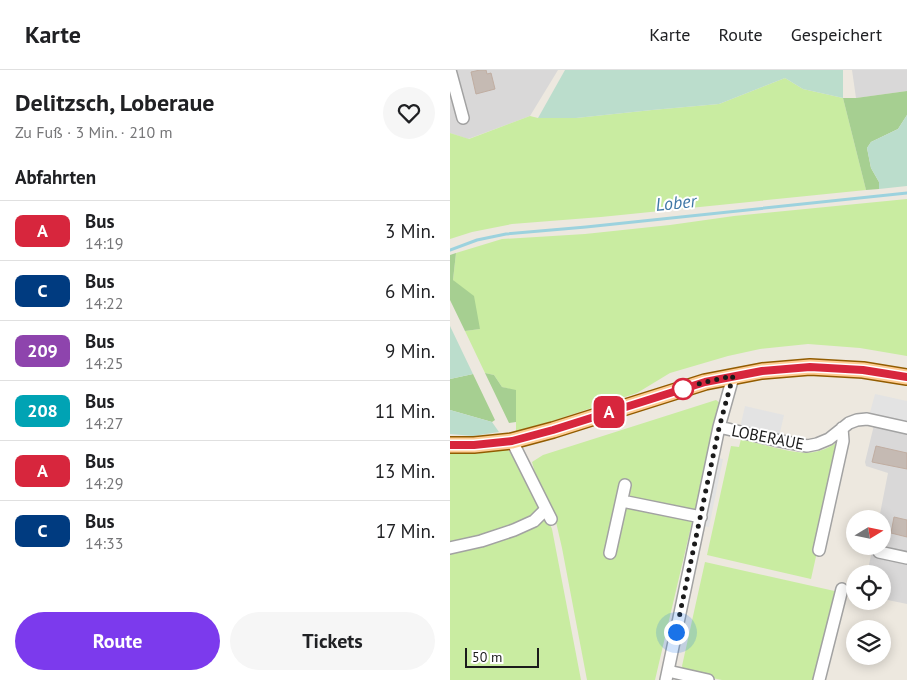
<!DOCTYPE html>
<html lang="de">
<head>
<meta charset="utf-8">
<style>
  :root { --surface:#fff; --page:#f6f6f6; --text:#202124; --muted:#757577; --line:#e0e0e0; --accent:#7c3aed }
  body { margin:0; font-family:"PT Sans",sans-serif; background:var(--page); color:var(--text); height:100vh; display:flex; flex-direction:column; font-size:19px; white-space:nowrap }
  * { box-sizing:border-box; margin:0 }
  p { font-size:16px; color:var(--muted) }
  .icon { flex:none; width:28px; height:28px; fill:none; stroke:currentColor; stroke-width:2; stroke-linecap:round; stroke-linejoin:round }
  .map { position:relative; flex:1; overflow:hidden }
  .drawer { display:flex; flex-direction:column; background:var(--surface); width:450px }
  .drawer>* { flex:none }
  .badge { padding:0 10px; border-radius:8px; font-size:18px; line-height:32px }
  .needle { width:32px; rotate:80deg }
  .tools { position:absolute; left:396px; top:440px; display:grid; gap:10px }
  .tools a { display:grid; place-items:center; width:45px; height:45px; border-radius:50%; background:var(--surface); box-shadow:0 2px 12px #0003; font-size:25px }
  .scale { position:absolute; left:15px; bottom:12px; width:74px; box-sizing:border-box; padding-left:5px; border:2px solid #1b1b1b; border-top:0; font-size:14px; line-height:18px; white-space:nowrap; color:#1b1b1b; -webkit-text-stroke:4px #fff; paint-order:stroke }
  .you { position:absolute; width:25px; height:25px; margin:-12px; border:4px solid #fff; border-radius:50%; background:#1a73e8; box-shadow:0 0 0 8px #1a73e833 }
  .map>.badge { position:absolute; translate:-50% -50%; box-shadow:0 0 0 2px #fff }
  h2 { padding:0 15px; font-size:19px; line-height:45px }
  .round { display:grid; place-items:center; flex:none; width:52px; height:52px; border-radius:26px; background:var(--page) }
  .summary { display:flex; align-items:center; justify-content:space-between; height:85px; padding:0 15px }
  h1 { font-size:24px; font-weight:600; line-height:38px }
  .cta { display:flex; gap:10px; margin-top:auto; padding:10px 15px }
  .cta a { flex:1; height:58px; border-radius:30px; background:var(--accent); color:#fff; font-size:20px; font-weight:600; line-height:58px; text-align:center }
  .cta a+a { background:var(--page); color:var(--text) }
  ul { padding:0; list-style:none }
  li { display:flex; align-items:center; gap:15px; height:60px; padding:0 15px; border-top:1px solid var(--line) }
  li div { flex:1 }
  li b { display:block; font-size:19px }
  li em { font-style:normal }
  li .badge { min-width:55px; font-weight:700; text-align:center }
  header { display:flex; align-items:center; gap:30px; box-sizing:border-box; height:70px; padding:0 25px; background:var(--surface); border-bottom:1px solid var(--line) }
  header strong { font-size:24px }
  nav { display:flex; gap:28px; margin-inline-start:auto; font-size:18px }
  main { display:flex; flex:1; min-height:0 }
  .map>svg:first-child { display:block }
  .residential { fill:#d9d8d8 }
  .grass { fill:#c9eca1 }
  .forest { fill:#a6cf91 }
  .wetland { fill:#bdc }
  .parking { fill:#e3e3e3 }
  .lines { fill:none; stroke-linecap:round; stroke-linejoin:round }
  .stream { stroke:#9cd2de; stroke-width:3 }
  .building { fill:#c5bab3; stroke:#c0ada1 }
  .minor-casing { stroke:#a2a2a2; stroke-width:14 }
  .major-casing { stroke:#925c00; stroke-width:18 }
  .minor { stroke:#fff; stroke-width:11 }
  .major { stroke:#ffcc93; stroke-width:15 }
  .line-casing { stroke:#fff; stroke-width:11 }
  .line { stroke:#d7263d; stroke-width:8 }
  .walk { stroke:#1b1b1b; stroke-width:5; stroke-dasharray:0 9 }
  .stop-dot { fill:#fff; stroke:#d7263d; stroke-width:2.5 }
  .labels { text-anchor:middle; stroke-width:4; stroke-linejoin:round; paint-order:stroke }
  .street-label { font-size:16px; fill:#1b1b1b; stroke:#fff }
  .water-label { font-size:18px; font-style:italic; fill:#4078a7; stroke:#fff }
</style>
</head>
<body>
<header>
<strong>Karte</strong>
<nav><a>Karte</a><a>Route</a><a>Gespeichert</a></nav>
</header>
<main>
<section class="drawer">
<div class="summary"><div><h1>Delitzsch, Loberaue</h1><p>Zu Fuß · 3 Min. · 210 m</p></div><a class="round"><svg class="icon" aria-label="heart" viewBox="0 0 24 24"><path d="M12 20l-8-8c-3-5 5-10 8-4 3-6 11-1 8 4z"/></svg></a></div>
<h2>Abfahrten</h2>
<ul>
<li><span class="badge" style="background:#d7263d;color:#fff">A</span><div><b>Bus</b><p>14:19</p></div><em>3 Min.</em></li>
<li><span class="badge" style="background:#003b80;color:#fff">C</span><div><b>Bus</b><p>14:22</p></div><em>6 Min.</em></li>
<li><span class="badge" style="background:#8e44ad;color:#fff">209</span><div><b>Bus</b><p>14:25</p></div><em>9 Min.</em></li>
<li><span class="badge" style="background:#00a3b4;color:#fff">208</span><div><b>Bus</b><p>14:27</p></div><em>11 Min.</em></li>
<li><span class="badge" style="background:#d7263d;color:#fff">A</span><div><b>Bus</b><p>14:29</p></div><em>13 Min.</em></li>
<li><span class="badge" style="background:#003b80;color:#fff">C</span><div><b>Bus</b><p>14:33</p></div><em>17 Min.</em></li>
</ul>
<div class="cta"><a>Route</a><a>Tickets</a></div>
</section>
<div class="map">
<svg width="457" height="610" viewBox="0 0 457 610">
  <rect width="100%" height="100%" fill="#ede8df"/>
  <path class="residential" d="M 0,0 L 108,0 L 80,46 L 18,69 L 0,63 Z
    M 402,0 L 457,0 L 457,21 L 406,28 Z
    M 425,351 L 457,358 L 457,534 L 433,529 L 432,504 L 417,504 L 423,476 L 432,476 L 432,449 L 429,449 L 438,403 L 416,396 L 415,392 Z"/>
  <path class="grass" d="M 335,8 L 353,19 L 393,28 L 416,120 L 151,147 L 62,154 L 22,162 L 0,169 L 0,63 L 19,69 L 80,46 L 88,48 L 126,48 L 202,40 L 269,34 Z
    M 457,129 L 457,286 L 410,278 L 358,274 L 310,279 L 278,286 L 220,303 L 187,323 L 102,351 L 66,361 L 66,321 L 52,317 L 44,305 L 35,303 L 15,261 L 30,259 L 3,210 L 6,183 L 52,169 L 135,164 L 220,155 L 284,146 Z
    M 266,330 L 270,333 L 205,610 L 137,610 L 112,478 L 103,439 L 87,410 L 82,392 L 93,385 Z
    M 291,369 C 303,372 314,375 326,378 C 348,383 365,387 386,373 L 389,383 L 361,509 L 257,485 L 281,376 L 289,377 Z
    M 57,379 L 65,388 L 96,439 L 80,457 L 97,447 L 102,459 L 131,610 L 0,610 L 0,384 L 25,384 Z
    M 255,492 L 389,522 L 367,610 L 272,610 L 234,602 L 232,596 Z"/>
  <path class="forest" d="M 457,21 L 457,45 L 448,59 L 421,72 L 417,78 L 421,98 L 429,112 L 429,119 L 416,120 L 393,28 L 406,28 Z
    M 6,183 L 3,210 L 24,226 L 30,259 L 15,261 L 0,230 L 0,185 Z
    M 35,303 L 44,305 L 52,317 L 66,320 L 66,352 L 59,353 Z
    M 23,304 L 45,350 L 42,352 L 0,340 L 0,309 Z"/>
  <path class="wetland" d="M 115,0 L 393,0 L 393,28 L 353,19 L 335,8 L 269,34 L 202,40 L 126,48 L 88,48 Z
    M 457,45 L 457,116 L 429,119 L 429,112 L 421,98 L 417,78 L 421,72 L 448,59 Z
    M 0,256 L 23,304 L 0,309 Z
    M 0,340 L 42,352 L 49,362 L 23,366 L 0,364 Z"/>
  <path class="parking" d="M 425,324 L 457,331 L 457,355 L 419,346 Z
    M 295,336 L 334,345 L 329,367 L 290,358 Z
    M 267,388 L 273,389 L 259,457 L 253,456 Z"/>
  <g class="lines">
    <path class="stream" d="M 0,180 L 27,170 L 56,164 L 136,157 L 457,123"/>
  </g>
  <path class="building" d="M 30,0 L 36,0 L 37,4 L 41,3 L 45,19 L 26,24 L 21,2 Z
    M 426,376 L 457,383 L 457,399 L 422,392 Z
    M 444,447 L 457,450 L 457,467 L 441,463 Z"/>
  <g class="lines">
    <defs>
      <path id="minor" d="M 0,0 L 13,48
        M 269,357 L 325,370 L 357,376 L 367,374 L 379,369 L 399,353 L 407,350 L 417,349 L 457,358
        M 62,371 L 101,449
        M 172,431 L 251,447
        M 0,478 L 31,471 L 64,460 L 84,451 L 96,439
        M 369,480 L 393,371 L 392,358
        M 429,482 L 457,488
        M 160,483 L 175,415
        M 218,601 L 258,610
        M 216,610 L 269,357 L 283,307
        M 369,610 L 392,519"/>
      <path id="major" d="M 0,375 L 24,375 L 62,371 L 103,360 L 255,312 L 312,301 L 360,297 L 413,300 L 457,307"/>
    </defs>
    <use href="#minor" class="minor-casing"/>
    <use href="#major" class="major-casing"/>
    <use href="#minor" class="minor"/>
    <use href="#major" class="major"/>
  </g>
  <g class="lines">
    <defs>
      <path id="line" d="M 0,375 L 24,375 L 62,371 L 103,360 L 255,312 L 312,301 L 360,297 L 413,300 L 457,307"/>
    </defs>
    <use href="#line" class="line-casing"/>
    <use href="#line" class="line"/>
    <path class="walk" d="M 226,562 L 269,358 L 283,306 L 255,312 L 233,319"/>
  </g>
  <circle class="stop-dot" cx="233" cy="319" r="10"/>
  <g class="labels">
    <g class="street-label">
      <text transform="translate(318 367) rotate(11)" y="6">LOBERAUE</text>
    </g>
    <g class="water-label">
      <text transform="translate(226 133) rotate(-6)" y="6">Lober</text>
    </g>
  </g>
</svg>
<div class="tools">
<a><svg class="needle" viewBox="-14 -14 28 28"><path d="M0-13l5 13h-10z" fill="#e53935"/><path d="M0 13l5-13h-10z" fill="#757577"/></svg></a>
<a><svg class="icon" aria-label="locate" viewBox="0 0 24 24"><circle cx="12" cy="12" r="6"/><path d="M12 2v4M12 18v4M2 12h4M18 12h4"/></svg></a>
<a><svg class="icon" aria-label="layers" viewBox="0 0 24 24"><path d="M12 4l9 5-9 5-9-5zM3 14l9 5 9-5"/></svg></a>
</div>
<div class="scale">50 m</div>
<div class="you" style="left:226px;top:562px"></div>
<b class="badge" style="left:159px;top:342px;background:#d7263d;color:#fff">A</b>
</div>
</main>
</body>
</html>
